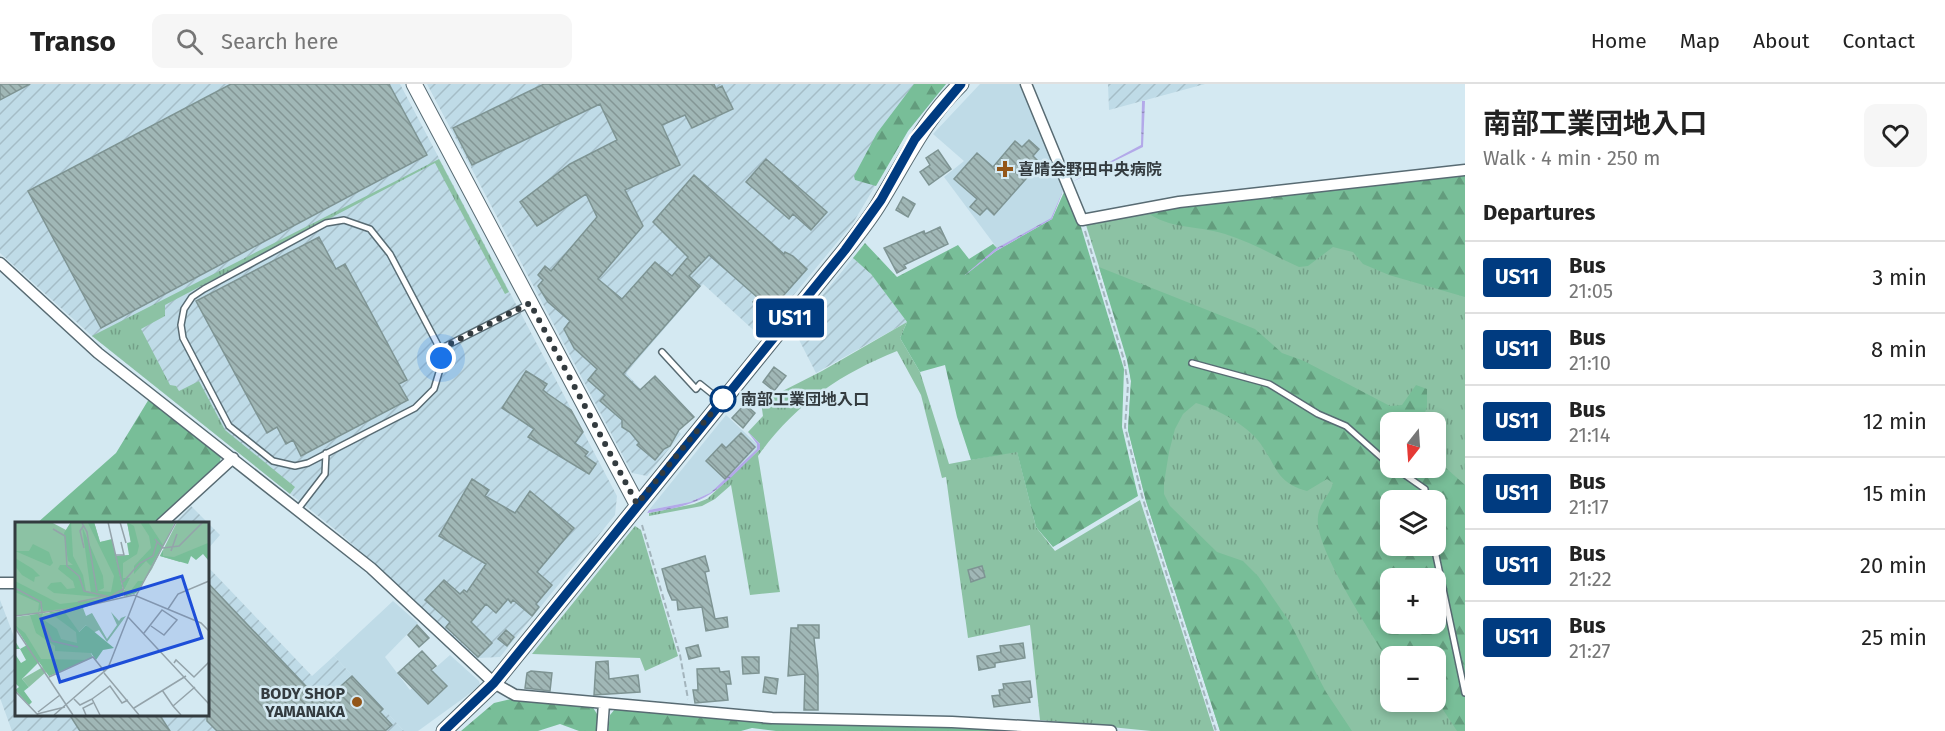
<!DOCTYPE html>
<html lang="en">
<head>
<meta charset="utf-8">
<style>
  :root { --surface:#fff; --page:#f6f6f6; --text:#222; --muted:#767676; --line:#e0e0e0 }
  body { margin:0; font-family:"Fira Sans","Noto Sans JP",sans-serif; background:var(--page); color:var(--text); height:100vh; display:flex; flex-direction:column; font-size:22px; white-space:nowrap }
  * { box-sizing:border-box; margin:0 }
  p { font-size:20px; color:var(--muted) }
  .icon { flex:none; width:33px; height:33px; fill:none; stroke:currentColor; stroke-width:2; stroke-linecap:round; stroke-linejoin:round }
  .map { position:relative; flex:1; overflow:hidden }
  .details { display:flex; flex-direction:column; background:var(--surface); width:480px }
  .details>* { flex:none }
  .badge { padding:0 12px; border-radius:4px; font-size:21px; line-height:39px }
  .needle { width:39px; rotate:197deg }
  .tools { position:absolute; left:1380px; top:328px; display:grid; gap:12px }
  .tools a { display:grid; place-items:center; width:66px; height:66px; border-radius:12px; background:var(--surface); box-shadow:0 3px 9px #0003; font-size:30px }
  .you { position:absolute; width:30px; height:30px; margin:-15px; border:4px solid #fff; border-radius:50%; background:#1a73e8; box-shadow:0 0 0 9px #1a73e833 }
  .map>.badge { position:absolute; translate:-50% -50%; box-shadow:0 0 0 3px #fff }
  h2 { padding:0 18px; font-size:22px; line-height:54px }
  .round { display:grid; place-items:center; flex:none; width:63px; height:63px; border-radius:12px; background:var(--page) }
  .summary { display:flex; align-items:center; justify-content:space-between; height:102px; padding:0 18px }
  h1 { font-size:28px; font-weight:700; line-height:45px }
  ul { padding:0; list-style:none }
  li { display:flex; align-items:center; gap:18px; height:72px; padding:0 18px; border-top:2px solid var(--line) }
  li div { flex:1 }
  li b { display:block; font-size:22px }
  li em { font-style:normal }
  li .badge { min-width:66px; font-weight:700; text-align:center }
  header { display:flex; align-items:center; gap:36px; box-sizing:border-box; height:84px; padding:0 30px; background:var(--surface); border-bottom:2px solid var(--line) }
  header strong { font-size:28px }
  nav { display:flex; gap:33px; margin-inline-start:auto; font-size:21px }
  .search { width:420px; height:54px; background:var(--page); display:flex; align-items:center; gap:15px; box-sizing:border-box; padding:0 21px; border-radius:12px; color:var(--muted); font-size:22px }
  main { display:flex; flex:1; min-height:0 }
  .map>svg:first-child { display:block }
  .built { fill:#bfdbe7 }
  .industrial { fill:url(#industrial-furrows) }
  .grass { fill:url(#grass-tufts); fill-rule:evenodd }
  .forest { fill:url(#forest-firs); fill-rule:evenodd }
  .water { fill:url(#water-ripples) }
  .building { fill:url(#building-back-hatch); stroke:#7e9493; stroke-width:1.5 }
  .lines { fill:none; stroke-linecap:round; stroke-linejoin:round }
  .lane-casing { stroke:#586b73; stroke-width:8 }
  .street-casing { stroke:#586b73; stroke-width:13 }
  .secondary-casing { stroke:#586b73; stroke-width:17 }
  .path { stroke:#a3b4bc; stroke-width:2; stroke-dasharray:6 3; stroke-linecap:butt }
  .lane { stroke:#fff; stroke-width:5 }
  .street { stroke:#fff; stroke-width:10 }
  .secondary { stroke:#fff; stroke-width:15 }
  .line-casing { stroke:#fff; stroke-width:14 }
  .line { stroke:#003b80; stroke-width:9 }
  .walk { stroke:#333b3f; stroke-width:6; stroke-dasharray:0 10.8 }
  .poi-dot { fill:#935619; stroke:#d4e9f2; stroke-width:2 }
  .stop-dot { fill:#fff; stroke:#003b80; stroke-width:3 }
  .labels { text-anchor:middle; stroke-width:5; stroke-linejoin:round; paint-order:stroke }
  .poi-label { font-size:16px; font-weight:bold; fill:#333b3f; stroke:#d4e9f2; text-anchor:start }
  .stop-label { font-size:16px; font-weight:bold; fill:#333b3f; stroke:#d4e9f2; text-anchor:start }
  .inset-road { fill:none; stroke:#94a3aa; stroke-width:1.5 }
  .view { fill:#1d4ed8; fill-opacity:0.15; stroke:#1d4ed8; stroke-width:3 }
  .inset-edge { fill:none; stroke:#333b3f; stroke-width:3 }
</style>
</head>
<body>
<header>
<strong>Transo</strong>
<div class="search"><svg class="icon" aria-label="search" viewBox="0 0 24 24"><circle cx="10" cy="10" r="6"/><path d="M15 15l6 6"/></svg>Search here</div>
<nav><a>Home</a><a>Map</a><a>About</a><a>Contact</a></nav>
</header>
<main>
<div class="map">
<svg width="1465" height="647" viewBox="0 0 1465 647">
  <defs>
    <pattern id="industrial-furrows" width="10" height="10" patternUnits="userSpaceOnUse" patternTransform="scale(1.5)"><rect width="10" height="10" fill="#bfdbe7"/><path d="M-1 1l2-2M0 10L10 0M9 11l2-2" fill="none" stroke="#a5bdc7"/></pattern>
    <pattern id="grass-tufts" width="24" height="20" patternUnits="userSpaceOnUse" patternTransform="scale(1.5)"><rect width="24" height="20" fill="#8cc2a4"/><path d="M3 7l-1-3M5 7V3M7 7l1-3M15 17l-1-3M17 17v-4M19 17l1-3" fill="none" stroke="#739f87"/></pattern>
    <pattern id="forest-firs" width="22" height="20" patternUnits="userSpaceOnUse" patternTransform="scale(1.5)"><rect width="22" height="20" fill="#78be98"/><path d="M5 1l3.5 6h-7zM16 11l3.5 6h-7z" fill="#639c7d"/></pattern>
    <pattern id="water-ripples" width="26" height="14" patternUnits="userSpaceOnUse" patternTransform="scale(1.5)"><rect width="26" height="14" fill="#b3a9e9"/><path d="M2 4q2-2 4 0t4 0M15 11q2-2 4 0t4 0" fill="none" stroke="#928bbe"/></pattern>
    <pattern id="building-back-hatch" width="6" height="6" patternUnits="userSpaceOnUse" patternTransform="scale(1.5)"><rect width="6" height="6" fill="#a0b7b6"/><path d="M-1 5l2 2M0 0l6 6M5-1l2 2" fill="none" stroke="#839695"/></pattern>
  </defs>
  <rect width="100%" height="100%" fill="#d4e9f2"/>
  <path class="built" d="M 980,0 L 1021,0 L 1064,104 L 1051,134 L 997,164 L 944,93 L 964,77 L 933,50 Z
    M 726,331 L 757,360 L 757,365 L 710,409 L 690,418 L 649,426 Z
    M 393,517 L 418,539 L 385,573 L 410,606 L 450,571 L 479,597 L 480,601 L 465,613 L 418,647 L 404,647 L 334,572 Z"/>
  <path class="industrial" d="M 0,0 L 400,0 L 617,412 L 615,431 L 500,573 L 477,574 L 342,451 L 92,252 L 0,169 Z
    M 427,0 L 946,0 L 908,47 L 853,139 L 760,252 L 703,200 L 626,289 L 681,350 L 647,392 L 632,389 Z
    M 1108,0 L 1205,0 L 1109,26 Z
    M 853,174 L 871,190 L 907,238 L 816,289 L 794,246 Z
    M 191,422 L 220,451 L 207,466 L 207,440 L 174,440 Z
    M 207,482 L 312,592 L 334,572 L 404,647 L 12,647 L 0,614 L 0,516 L 16,558 L 16,630 L 207,630 Z"/>
  <path class="grass" d="M 439,75 L 509,208 L 505,210 L 435,79 L 165,221 L 165,232 L 141,245 L 170,301 L 176,302 L 179,307 L 199,297 L 225,346 L 295,403 L 290,410 L 92,252 Z
    M 1465,90 L 1465,647 L 1220,647 L 1146,417 L 1128,346 L 1131,297 L 1127,272 L 1086,141 L 1158,124 ZM 1390,339 L 1436,339 L 1436,384 L 1390,384 ZM 1390,417 L 1436,417 L 1436,462 L 1390,462 ZM 1390,495 L 1436,495 L 1436,540 L 1390,540 ZM 1390,573 L 1436,573 L 1436,618 L 1390,618 Z
    M 907,238 L 900,254 L 920,288 L 949,380 L 1017,367 L 1036,443 L 1055,467 L 1140,416 L 1214,647 L 1151,647 L 1040,636 L 1030,541 L 968,554 L 946,393 L 942,394 L 921,311 L 897,267 C 840,290 794,321 758,372 L 780,508 L 750,511 L 731,401 L 715,415 L 702,422 L 649,432 L 649,429 L 694,420 L 707,415 L 760,365 L 760,360 L 748,348 L 763,332 L 761,318 L 822,287 Z
    M 635,442 L 641,446 L 678,572 L 645,587 L 640,574 L 532,570 Z"/>
  <path class="forest" d="M 914,0 L 946,0 L 908,47 L 876,102 L 855,96 L 854,92 L 877,49 Z
    M 1465,90 L 1465,213 L 1389,191 L 1363,180 L 1353,168 L 1333,163 L 1308,182 L 1299,183 C 1275,172 1251,158 1225,150 C 1197,141 1170,146 1145,127 Z
    M 1065,106 L 1078,133 L 1124,285 L 1122,343 L 1138,412 L 1053,463 L 1036,443 L 1017,368 L 971,376 L 957,333 L 945,281 L 920,288 L 900,254 L 907,238 L 871,190 L 853,174 L 865,159 L 897,193 L 958,161 L 969,175 L 993,160 L 997,164 L 965,191 L 996,167 L 1052,135 Z
    M 1099,183 L 1255,245 L 1282,269 L 1304,277 L 1390,322 L 1402,321 L 1416,301 L 1427,305 L 1427,323 L 1421,339 L 1390,339 L 1390,384 L 1436,384 L 1436,375 L 1465,401 L 1465,647 L 1457,647 L 1436,615 L 1436,573 L 1390,573 L 1390,575 L 1382,567 C 1366,540 1314,462 1318,433 C 1319,419 1330,411 1333,399 L 1327,395 L 1307,407 C 1276,399 1277,382 1260,359 C 1247,341 1217,325 1196,319 L 1183,330 L 1175,345 L 1169,368 L 1164,399 L 1164,410 L 1170,422 L 1217,468 L 1243,477 L 1258,492 L 1289,537 L 1326,608 L 1352,647 L 1220,647 L 1146,417 L 1128,346 L 1131,297 L 1127,276 ZM 1390,417 L 1436,417 L 1436,462 L 1390,462 ZM 1390,495 L 1436,495 L 1436,540 L 1390,540 Z
    M 149,315 L 221,372 L 220,378 L 154,440 L 36,440 L 116,369 Z
    M 511,615 L 592,622 L 597,630 L 597,647 L 579,647 L 560,640 L 538,647 L 461,647 L 494,619 Z
    M 615,625 L 772,639 L 1051,647 L 776,647 L 752,644 L 741,647 L 608,647 L 610,631 Z"/>
  <path class="water" d="M 1142,17 L 1145,17 L 1143,63 L 1070,99 L 1141,61 Z
    M 1064,104 L 1052,135 L 996,167 L 964,192 L 995,165 L 1051,134 Z
    M 748,348 L 760,360 L 760,365 C 716,408 710,420 647,429 L 649,426 L 690,418 L 710,409 L 757,365 L 757,360 Z"/>
  <path class="building" d="M 0,0 L 30,0 L 0,16 Z
    M 231,0 L 389,0 L 427,71 L 101,244 L 28,107 Z
    M 544,0 L 714,0 L 716,5 L 722,2 L 733,25 L 692,44 L 685,31 L 662,41 L 680,81 L 625,106 L 643,142 L 598,195 L 622,215 L 655,178 L 672,192 L 688,173 L 653,138 L 694,91 L 784,170 L 785,168 L 793,172 L 807,185 L 767,230 L 753,218 L 757,213 L 709,171 L 689,192 L 700,202 L 623,290 L 640,306 L 655,292 L 694,333 L 679,346 L 670,362 L 664,365 L 655,376 L 637,361 L 639,359 L 630,348 L 622,343 L 622,336 L 600,317 L 605,311 L 588,296 L 597,285 L 574,264 L 564,245 L 570,237 L 548,218 L 538,202 L 543,196 L 538,191 L 545,182 L 551,187 L 597,133 L 586,110 L 537,142 L 520,118 L 570,80 L 617,56 L 600,20 L 472,81 L 453,44 Z
    M 1029,56 L 1039,65 L 1033,72 L 1040,79 L 994,131 L 987,124 L 980,131 L 970,123 L 977,115 L 954,95 L 977,69 L 993,83 L 1015,57 L 1022,63 Z
    M 938,66 L 951,85 L 929,101 L 920,88 L 930,81 L 926,74 Z
    M 766,75 L 827,128 L 811,146 L 793,130 L 789,135 L 746,98 Z
    M 903,113 L 915,120 L 908,133 L 896,126 Z
    M 940,143 L 948,160 L 904,181 L 906,184 L 897,189 L 884,164 L 924,147 L 925,150 Z
    M 319,153 L 336,185 L 345,180 L 407,296 L 399,300 L 408,316 L 301,372 L 293,356 L 286,360 L 277,343 L 267,349 L 196,217 Z
    M 774,283 L 786,292 L 774,307 L 763,298 Z
    M 526,287 L 547,300 L 543,306 L 548,310 L 571,326 L 583,348 L 575,359 L 588,368 L 585,372 L 596,380 L 589,390 L 528,353 L 534,345 L 502,324 Z
    M 745,320 L 755,329 L 743,344 L 732,334 Z
    M 741,349 L 755,363 L 725,395 L 706,377 L 722,360 L 726,364 Z
    M 472,395 L 489,406 L 485,412 L 515,429 L 530,407 L 574,444 L 537,488 L 552,501 L 536,520 L 539,523 L 532,532 L 513,516 L 511,519 L 508,515 L 496,529 L 486,520 L 471,538 L 492,559 L 478,573 L 446,543 L 450,538 L 425,516 L 444,496 L 460,510 L 464,506 L 467,508 L 486,480 L 439,452 Z
    M 705,472 L 709,487 L 705,488 L 715,535 L 727,533 L 728,543 L 706,547 L 702,523 L 678,526 L 677,516 L 672,516 L 668,507 L 662,485 Z
    M 982,482 L 985,493 L 971,498 L 968,486 Z
    M 207,498 L 322,619 L 352,592 L 383,625 L 380,628 L 392,641 L 385,647 L 217,647 L 207,637 Z
    M 417,541 L 429,554 L 419,563 L 408,551 Z
    M 798,541 L 819,541 L 819,554 L 814,554 L 818,590 L 818,626 L 804,626 L 805,590 L 788,592 L 791,544 L 798,544 Z
    M 506,546 L 514,553 L 507,562 L 498,555 Z
    M 1023,559 L 1025,574 L 995,579 L 995,583 L 979,586 L 977,572 L 1001,568 L 1000,562 Z
    M 698,561 L 701,572 L 689,575 L 686,564 Z
    M 422,567 L 436,582 L 431,586 L 447,602 L 428,620 L 398,589 Z
    M 742,573 L 759,573 L 759,589 L 743,590 Z
    M 608,577 L 609,595 L 638,591 L 640,608 L 594,611 L 596,578 Z
    M 719,584 L 720,588 L 729,587 L 731,600 L 726,600 L 728,616 L 695,619 L 693,606 L 698,606 L 697,585 Z
    M 531,587 L 552,589 L 550,607 L 525,604 L 527,589 Z
    M 765,593 L 778,595 L 776,610 L 763,608 Z
    M 1030,597 L 1032,613 L 1029,614 L 1030,618 L 994,623 L 992,612 L 1000,611 L 999,606 L 1004,605 L 1003,600 Z
    M 69,630 L 159,630 L 170,647 L 80,647 Z"/>
  <g class="lines">
    <defs>
      <path id="lane" d="M 344,136 L 370,145 L 390,170 L 440,265 L 440,285 L 434,305 L 415,324 L 308,379 L 295,382 L 273,377 L 229,342 L 183,254 L 181,241 L 184,225 L 192,213 L 204,205 L 326,139 Z
        M 440,265 L 529,220
        M 662,268 L 696,305 L 700,300 L 720,316
        M 1192,279 L 1269,300 L 1318,330 L 1346,342 L 1390,381
        M 1395,384 L 1425,405 L 1426,417
        M 298,425 L 325,390 L 326,369
        M 1434,462 L 1465,609"/>
      <path id="street" d="M 1026,0 L 1082,136 L 1179,118 L 1465,86
        M 0,179 L 98,269 L 371,484 L 494,599 L 515,611 L 772,634 L 952,638 L 1111,647
        M 161,440 L 233,374
        M 0,499 L 16,499
        M 602,647 L 604,619"/>
      <path id="secondary" d="M 414,0 L 637,420
        M 444,647 L 494,599 L 845,166 C 857,151 870,135 880,118 C 906,76 925,34 961,0"/>
    </defs>
    <use href="#lane" class="lane-casing"/>
    <use href="#street" class="street-casing"/>
    <use href="#secondary" class="secondary-casing"/>
    <path class="path" d="M 1085,147 L 1124,276 L 1128,301 L 1125,343 L 1142,412 L 1216,647
      M 642,441 L 680,571 L 688,615"/>
    <use href="#lane" class="lane"/>
    <use href="#street" class="street"/>
    <use href="#secondary" class="secondary"/>
  </g>
  <g class="lines">
    <defs>
      <path id="line" d="M 444,647 L 494,599 L 845,166 L 881,116 L 915,55 L 961,0"/>
    </defs>
    <use href="#line" class="line-casing"/>
    <use href="#line" class="line"/>
    <path class="walk" d="M 441,274 L 440,265 L 530,219 L 637,420 L 723,315"/>
  </g>
  <g class="poi-dot">
    <path d="M1002 76h6v6h6v6h-6v6h-6v-6h-6v-6h6z"/>
    <circle cx="357" cy="618" r="6"/>
  </g>
  <circle class="stop-dot" cx="723" cy="315" r="12"/>
  <g class="labels">
    <g class="poi-label">
      <text x="1018" y="91">喜晴会野田中央病院</text>
      <text x="345" y="615" text-anchor="end">BODY SHOP<tspan x="345" dy="18">YAMANAKA</tspan></text>
    </g>
    <g class="stop-label">
      <text x="741" y="321">南部工業団地入口</text>
    </g>
  </g>
  <g transform="translate(15 438)">
    <rect width="194" height="194" fill="#d4e9f2"/>
    <path d="M 0,0 L 36,0 L 51,8 L 56,0 L 79,0 L 85,20 L 93,19 L 100,33 L 109,73 L 67,85 L 0,94 ZM 112,0 L 160,0 L 137,47 L 121,71 L 111,74 L 101,34 L 118,33 ZM 162,0 L 193,0 L 193,28 L 171,33 L 165,40 L 145,34 ZM 68,86 L 71,94 L 77,91 L 92,117 L 102,103 L 96,90 L 104,99 L 106,96 L 111,94 L 92,120 L 84,108 L 78,111 L 71,103 L 64,110 L 78,135 L 34,154 L 31,150 L 14,165 L 7,157 L 28,145 L 0,105 L 0,95 Z" fill="#8cc2a4"/>
    <path d="M 56,0 L 58,34 L 68,53 L 71,69 L 76,71 L 67,4 L 88,54 L 89,66 L 83,69 L 96,70 L 99,54 L 73,1 L 63,0 L 79,0 L 85,20 L 97,17 L 109,73 L 67,85 L 28,89 L 27,85 L 23,90 L 24,81 L 0,70 L 0,59 L 45,82 L 96,76 L 39,71 L 32,66 L 36,61 L 46,60 L 52,67 L 60,66 L 58,59 L 43,47 L 45,43 L 58,43 L 53,39 L 49,11 ZM 112,0 L 119,4 L 124,24 L 122,32 L 108,41 L 108,56 L 115,56 L 109,68 L 114,71 L 123,59 L 129,59 L 121,71 L 111,74 L 110,73 L 104,50 L 101,34 L 114,33 L 112,21 L 116,20 ZM 125,0 L 133,0 L 148,23 L 136,44 L 131,39 L 119,52 L 119,44 L 136,26 L 134,14 ZM 193,21 L 193,38 L 188,32 L 181,38 L 176,34 L 173,42 L 145,34 L 148,28 L 148,34 L 159,35 ZM 18,22 L 34,30 L 38,41 L 35,44 L 0,29 L 14,29 ZM 0,36 L 18,47 L 25,54 L 20,55 L 19,60 L 7,53 L 0,44 ZM 49,89 L 64,110 L 71,103 L 99,126 L 88,128 L 81,138 L 76,131 L 40,129 L 40,124 L 21,111 L 15,93 L 28,91 L 26,96 L 42,107 L 46,117 L 62,121 L 61,110 L 34,90 ZM 0,103 L 10,111 L 26,137 L 72,138 L 34,154 L 24,140 L 7,157 L 14,165 L 9,169 L 17,180 L 14,183 L 0,168 L 4,165 L 0,161 L 0,132 L 6,141 L 11,138 L 5,127 L 0,127 L 0,119 L 5,127 L 12,123 Z" fill="#78be98"/>
    <path class="inset-road" d="M 93,0 L 110,74M 105,0 L 111,21M 67,1 L 72,10 L 82,70M 69,3 L 65,9 L 69,26M 38,7 L 50,14 L 52,44 L 64,54 L 69,69 L 95,75 L 108,67M 140,17 L 148,26 L 164,24 L 188,0M 156,29 L 162,12M 100,33 L 109,33 L 106,20M 108,60 L 125,41 L 138,34 L 142,20M 0,66 L 26,80 L 27,90M 63,80 L 91,74M 153,87 L 163,72 L 194,59M 23,91 L 37,119 L 63,125M 0,94 L 62,86 L 119,73 L 186,101 L 194,109M 113,95 L 194,182M 0,106 L 58,193M 129,111 L 147,88 L 162,98 L 149,113 L 136,104M 159,141 L 161,138 L 179,155 L 194,140M 89,151 L 124,193M 34,155 L 78,135 L 90,150M 147,168 L 158,184M 0,169 L 23,193M 59,177 L 65,183 L 77,177 L 85,193M 77,177 L 95,164 L 107,181 L 113,178M 119,186 L 171,154M 23,190 L 45,173M 22,192 L 50,185M 39,193 L 93,146 L 122,72 L 161,0M 71,193 L 68,186 L 78,181M 166,193 L 158,184 L 180,165"/>
    <path class="view" d="M 167,54 L 187,116 L 45,160 L 26,97 Z"/>
    <rect width="194" height="194" class="inset-edge"/>
  </g>
</svg>
<div class="tools">
<a><svg class="needle" viewBox="-14 -14 28 28"><path d="M0-13l5 13h-10z" fill="#e53935"/><path d="M0 13l5-13h-10z" fill="#767676"/></svg></a>
<a><svg class="icon" aria-label="layers" viewBox="0 0 24 24"><path d="M12 4l9 5-9 5-9-5zM3 14l9 5 9-5"/></svg></a>
<a>+</a>
<a>−</a>
</div>
<div class="you" style="left:441px;top:274px"></div>
<b class="badge" style="left:790px;top:234px;background:#003b80;color:#fff">US11</b>
</div>
<section class="details">
<div class="summary"><div><h1>南部工業団地入口</h1><p>Walk · 4 min · 250 m</p></div><a class="round"><svg class="icon" aria-label="heart" viewBox="0 0 24 24"><path d="M12 20l-8-8c-3-5 5-10 8-4 3-6 11-1 8 4z"/></svg></a></div>
<h2>Departures</h2>
<ul>
<li><span class="badge" style="background:#003b80;color:#fff">US11</span><div><b>Bus</b><p>21:05</p></div><em>3 min</em></li>
<li><span class="badge" style="background:#003b80;color:#fff">US11</span><div><b>Bus</b><p>21:10</p></div><em>8 min</em></li>
<li><span class="badge" style="background:#003b80;color:#fff">US11</span><div><b>Bus</b><p>21:14</p></div><em>12 min</em></li>
<li><span class="badge" style="background:#003b80;color:#fff">US11</span><div><b>Bus</b><p>21:17</p></div><em>15 min</em></li>
<li><span class="badge" style="background:#003b80;color:#fff">US11</span><div><b>Bus</b><p>21:22</p></div><em>20 min</em></li>
<li><span class="badge" style="background:#003b80;color:#fff">US11</span><div><b>Bus</b><p>21:27</p></div><em>25 min</em></li>
</ul>
</section>
</main>
</body>
</html>
